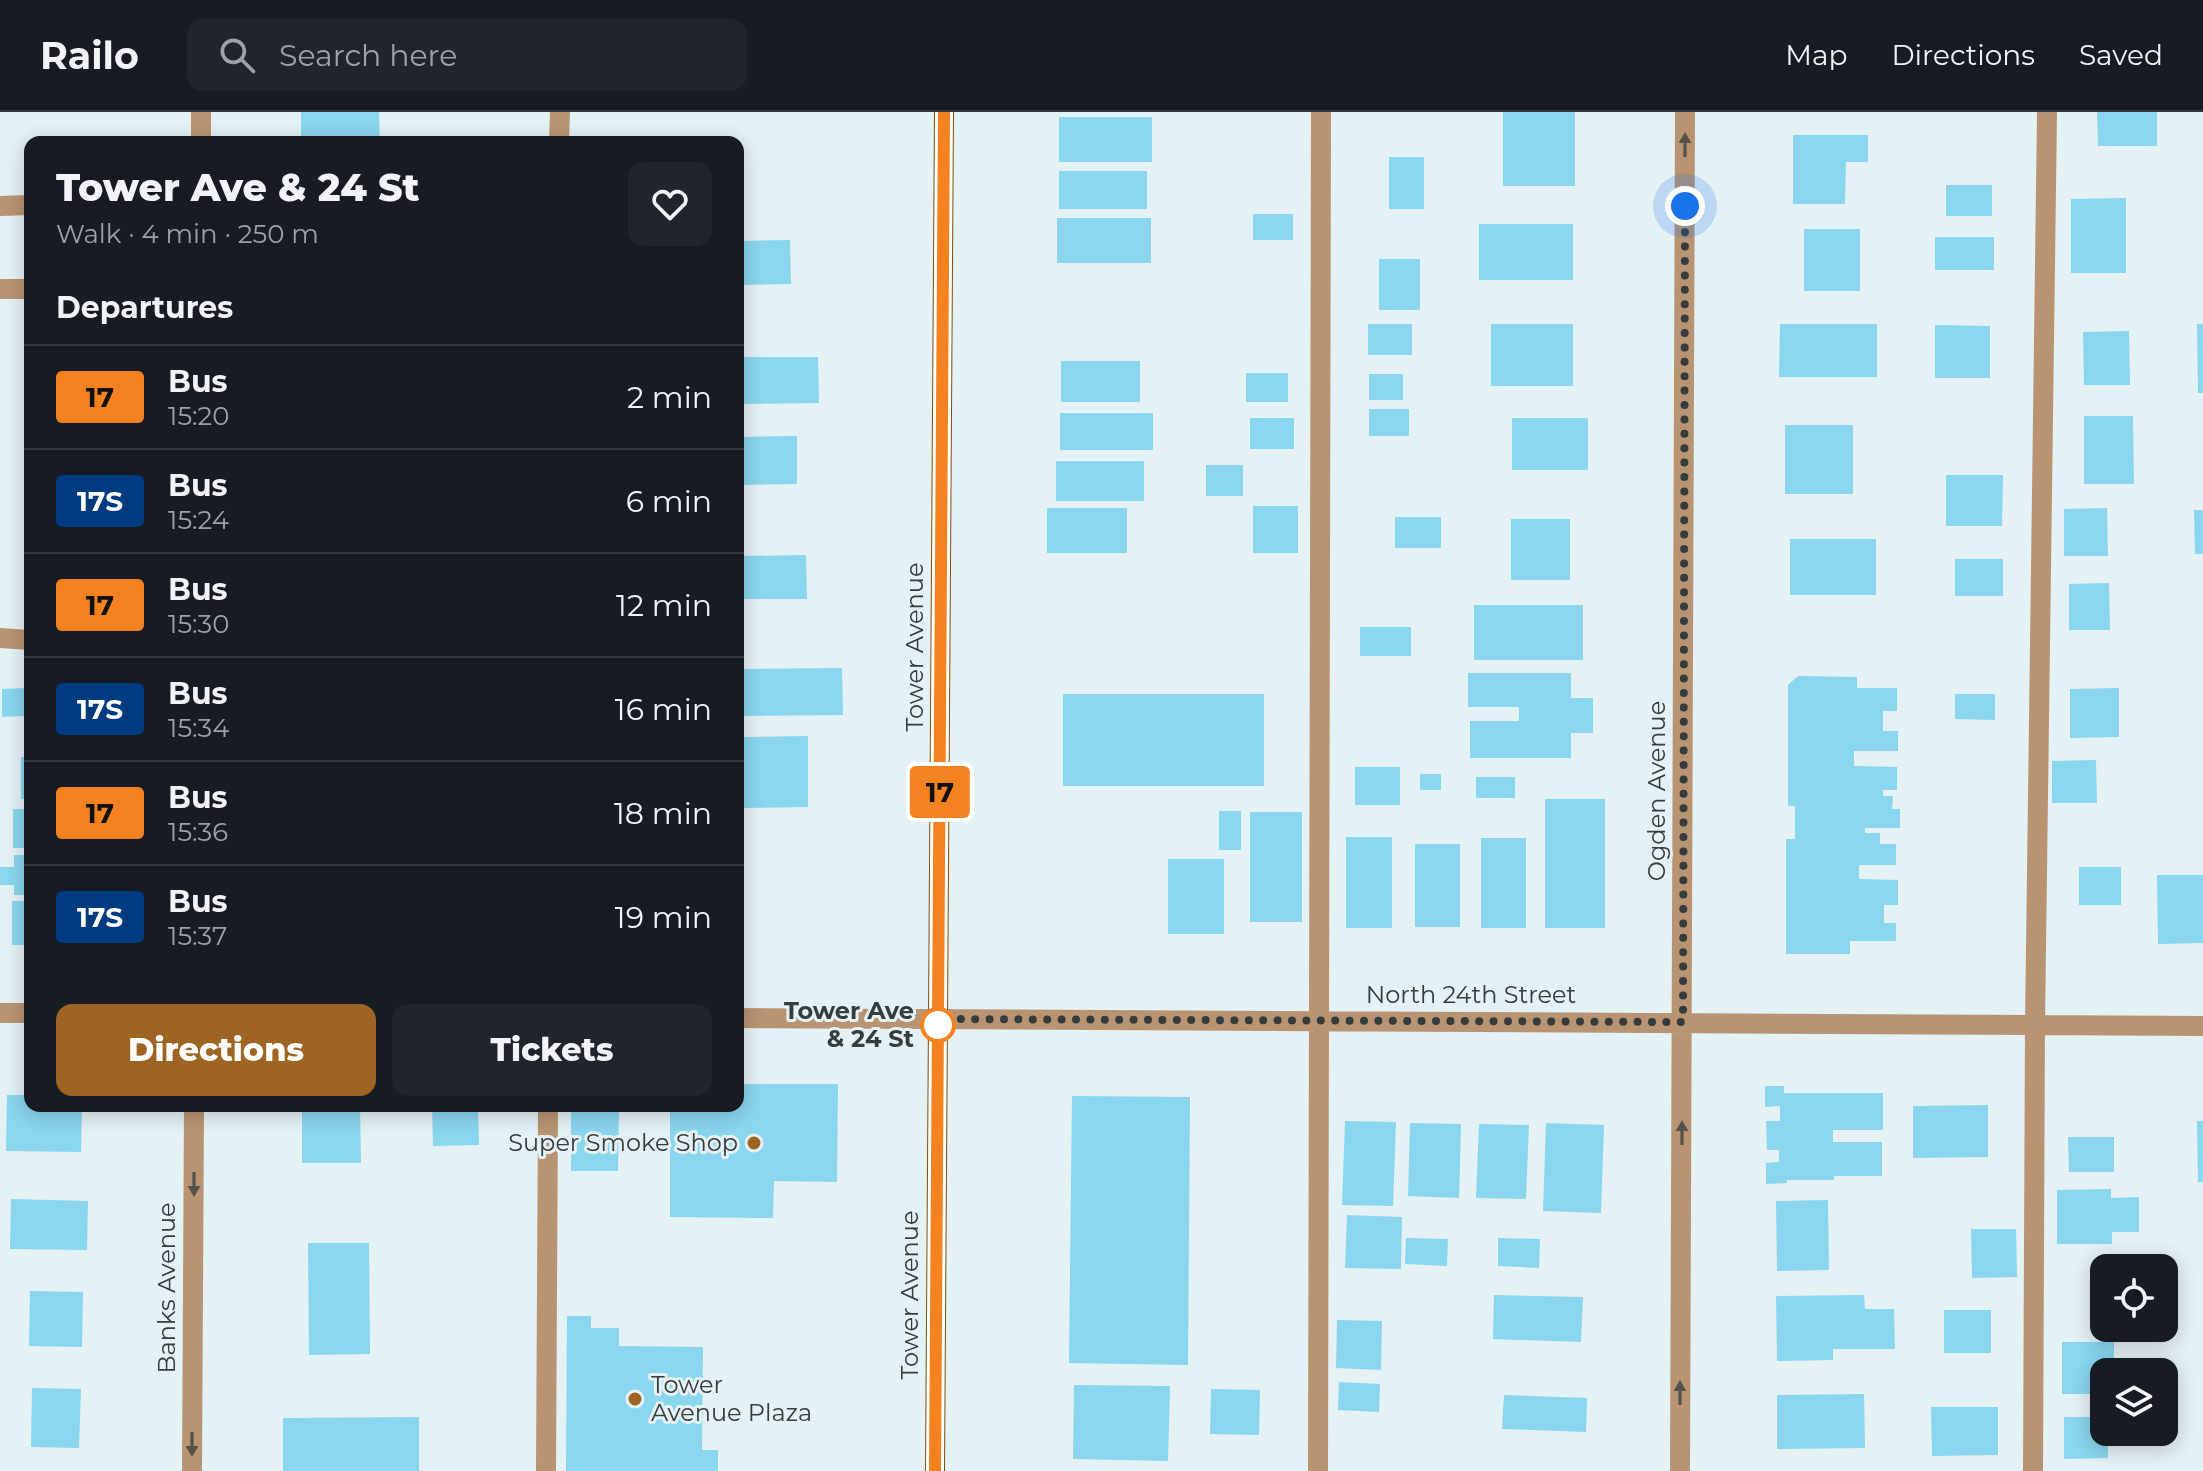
<!DOCTYPE html>
<html lang="en">
<head>
<meta charset="utf-8">
<style>
  :root { --surface:#171b24; --page:#20242c; --text:#f1f3f6; --muted:#9ea1a6; --line:#363941; --accent:#9d6422 }
  body { margin:0; font-family:Montserrat,sans-serif; background:var(--page); color:var(--text); height:100vh; display:flex; flex-direction:column; font-size:30px; white-space:nowrap }
  * { box-sizing:border-box; margin:0 }
  p { font-size:26px; color:var(--muted) }
  .icon { flex:none; width:44px; height:44px; fill:none; stroke:currentColor; stroke-width:2; stroke-linecap:round; stroke-linejoin:round }
  .map { position:relative; flex:1; overflow:hidden }
  .side { position:absolute; left:24px; top:24px; width:720px; height:976px; display:flex; flex-direction:column; background:var(--surface); border-radius:16px; box-shadow:0 4px 20px #0003 }
  .side>* { flex:none }
  .badge { padding:0 16px; border-radius:6px; font-size:28px; line-height:52px }
  .tools { position:absolute; left:2090px; top:1142px; display:grid; gap:16px }
  .tools a { display:grid; place-items:center; width:88px; height:88px; border-radius:16px; background:var(--surface); box-shadow:0 4px 20px #0003; font-size:40px }
  .you { position:absolute; width:40px; height:40px; margin:-20px; border:6px solid #fff; border-radius:50%; background:#1a73e8; box-shadow:0 0 0 12px #1a73e833 }
  .map>.badge { position:absolute; translate:-50% -50%; box-shadow:0 0 0 4px #fff }
  h2 { padding:0 32px; font-size:30px; line-height:72px }
  .round { display:grid; place-items:center; flex:none; width:84px; height:84px; border-radius:16px; background:var(--page) }
  .head { display:flex; align-items:center; justify-content:space-between; height:136px; padding:0 32px }
  h1 { font-size:38px; font-weight:800; line-height:60px }
  .primary-button { display:flex; gap:16px; margin-top:auto; padding:16px 32px }
  .primary-button a { flex:1; height:92px; border-radius:16px; background:var(--accent); color:#fff; font-size:32px; font-weight:800; line-height:92px; text-align:center }
  .primary-button a+a { background:var(--page); color:var(--text) }
  ul { padding:0; list-style:none }
  li { display:flex; align-items:center; gap:24px; height:104px; padding:0 32px; border-top:2px solid var(--line) }
  li div { flex:1 }
  li b { display:block; font-size:30px }
  li em { font-style:normal }
  li .badge { min-width:88px; font-weight:700; text-align:center }
  header { display:flex; align-items:center; gap:48px; box-sizing:border-box; height:112px; padding:0 40px; background:var(--surface); border-bottom:2px solid var(--line) }
  header strong { font-size:38px }
  nav { display:flex; gap:44px; margin-inline-start:auto; font-size:28px }
  .search { width:560px; height:72px; background:var(--page); display:flex; align-items:center; gap:20px; box-sizing:border-box; padding:0 28px; border-radius:16px; color:var(--muted); font-size:30px }
  .map>svg:first-child { display:block }
  .building { fill:#89d6ee }
  .lines { fill:none; stroke-linecap:round; stroke-linejoin:round }
  .minor { stroke:#b89472; stroke-width:20 }
  .major { stroke:#7d4c0d; stroke-width:20 }
  .oneway { fill:#56514a }
  .line-casing { stroke:#fff; stroke-width:18 }
  .line { stroke:#f58220; stroke-width:12 }
  .walk { stroke:#363b3c; stroke-width:8; stroke-dasharray:0 14.4 }
  .stop-dot { fill:#fff; stroke:#f58220; stroke-width:4 }
  .poi-dot { fill:#9d6422; stroke:#e4f1f5; stroke-width:3 }
  .labels { text-anchor:middle; stroke-width:6; stroke-linejoin:round; paint-order:stroke }
  .street-label { font-size:24px; fill:#363b3c; stroke:#e4f1f5 }
  .stop-label { font-size:24px; font-weight:bold; fill:#363b3c; stroke:#e4f1f5; text-anchor:end }
  .poi-label { font-size:24px; fill:#363b3c; stroke:#e4f1f5; text-anchor:end }
</style>
</head>
<body>
<header>
<strong>Railo</strong>
<div class="search"><svg class="icon" aria-label="search" viewBox="0 0 24 24"><circle cx="10" cy="10" r="6"/><path d="M15 15l6 6"/></svg>Search here</div>
<nav><a>Map</a><a>Directions</a><a>Saved</a></nav>
</header>
<div class="map">
<svg width="2203" height="1359" viewBox="0 0 2203 1359">
  <rect width="100%" height="100%" fill="#e4f1f5"/>
  <path class="building" d="M 301,0 L 379,0 L 380,30 L 301,30 Z
    M 1503,0 L 1575,0 L 1575,74 L 1503,74 Z
    M 2097,0 L 2157,0 L 2157,34 L 2098,34 Z
    M 1059,5 L 1152,5 L 1152,50 L 1059,50 Z
    M 1793,23 L 1868,23 L 1868,50 L 1846,50 L 1845,92 L 1793,92 Z
    M 1389,45 L 1424,45 L 1424,97 L 1389,97 Z
    M 1059,59 L 1147,59 L 1147,97 L 1059,97 Z
    M 1946,73 L 1992,73 L 1992,104 L 1946,104 Z
    M 2126,86 L 2126,161 L 2071,161 L 2071,87 Z
    M 1253,102 L 1293,102 L 1293,128 L 1253,128 Z
    M 1057,106 L 1151,106 L 1151,151 L 1057,151 Z
    M 1479,112 L 1573,112 L 1573,168 L 1479,168 Z
    M 1804,117 L 1860,117 L 1860,179 L 1804,179 Z
    M 1935,125 L 1994,125 L 1994,158 L 1935,158 Z
    M 790,128 L 791,172 L 738,173 L 738,129 Z
    M 1379,147 L 1420,147 L 1420,198 L 1379,198 Z
    M 1368,212 L 1412,212 L 1412,243 L 1368,243 Z
    M 1491,212 L 1573,212 L 1573,274 L 1491,274 Z
    M 1780,212 L 1877,212 L 1877,265 L 1779,265 Z
    M 2197,212 L 2203,212 L 2203,281 L 2198,281 Z
    M 1935,213 L 1990,214 L 1990,266 L 1935,266 Z
    M 2129,219 L 2130,273 L 2084,273 L 2083,220 Z
    M 738,245 L 818,245 L 819,291 L 738,292 Z
    M 1061,249 L 1140,249 L 1140,290 L 1061,290 Z
    M 1246,261 L 1288,261 L 1288,290 L 1246,290 Z
    M 1369,262 L 1403,262 L 1403,288 L 1369,288 Z
    M 1369,297 L 1409,297 L 1409,324 L 1369,324 Z
    M 1060,301 L 1153,301 L 1153,338 L 1060,338 Z
    M 2084,304 L 2133,304 L 2134,372 L 2084,372 Z
    M 1250,306 L 1294,306 L 1294,337 L 1250,337 Z
    M 1512,306 L 1588,306 L 1588,358 L 1512,358 Z
    M 1785,313 L 1853,313 L 1853,382 L 1785,382 Z
    M 797,324 L 797,372 L 738,373 L 738,325 Z
    M 1056,349 L 1144,349 L 1144,389 L 1056,389 Z
    M 1206,353 L 1243,353 L 1243,384 L 1206,384 Z
    M 1946,363 L 2003,363 L 2002,414 L 1946,414 Z
    M 1253,394 L 1298,394 L 1298,441 L 1253,441 Z
    M 1047,396 L 1127,396 L 1127,441 L 1047,441 Z
    M 2107,396 L 2108,444 L 2064,444 L 2064,397 Z
    M 2194,398 L 2203,398 L 2203,442 L 2195,442 Z
    M 1395,405 L 1441,405 L 1441,436 L 1395,436 Z
    M 1511,407 L 1570,407 L 1570,468 L 1511,468 Z
    M 1790,427 L 1876,427 L 1876,483 L 1790,483 Z
    M 806,443 L 807,487 L 738,487 L 738,444 Z
    M 1955,447 L 2003,447 L 2003,484 L 1955,484 Z
    M 2109,471 L 2110,518 L 2069,518 L 2069,472 Z
    M 1474,493 L 1583,493 L 1583,548 L 1474,548 Z
    M 1360,515 L 1411,515 L 1411,544 L 1360,544 Z
    M 842,556 L 843,603 L 743,604 L 742,557 Z
    M 30,560 L 30,614 L 24,614 L 24,604 L 2,605 L 2,577 L 24,576 Z
    M 1468,561 L 1571,561 L 1571,586 L 1593,586 L 1593,621 L 1571,621 L 1571,646 L 1470,646 L 1470,609 L 1519,609 L 1519,595 L 1468,595 Z
    M 1798,564 L 1857,565 L 1857,576 L 1897,576 L 1897,599 L 1883,599 L 1883,619 L 1898,619 L 1898,639 L 1854,639 L 1854,654 L 1897,655 L 1897,678 L 1883,678 L 1883,684 L 1893,684 L 1892,697 L 1900,697 L 1900,716 L 1865,716 L 1865,721 L 1880,721 L 1880,732 L 1896,732 L 1896,753 L 1859,753 L 1859,767 L 1898,768 L 1898,793 L 1884,793 L 1884,811 L 1896,811 L 1896,829 L 1850,829 L 1850,842 L 1786,842 L 1786,727 L 1795,727 L 1795,694 L 1788,694 L 1788,573 Z
    M 2119,576 L 2119,625 L 2070,626 L 2070,577 Z
    M 1063,582 L 1264,582 L 1264,674 L 1063,674 Z
    M 1955,582 L 1995,582 L 1995,608 L 1955,607 Z
    M 808,624 L 808,695 L 738,696 L 738,625 Z
    M 21,645 L 30,645 L 30,687 L 21,687 Z
    M 2096,648 L 2097,691 L 2052,691 L 2052,649 Z
    M 1355,655 L 1400,655 L 1400,693 L 1355,693 Z
    M 1420,662 L 1441,662 L 1441,678 L 1420,678 Z
    M 1476,665 L 1515,665 L 1515,686 L 1476,686 Z
    M 1545,687 L 1605,687 L 1605,816 L 1545,816 Z
    M 13,697 L 30,697 L 30,736 L 13,736 Z
    M 1219,699 L 1241,699 L 1241,738 L 1219,738 Z
    M 1250,700 L 1302,700 L 1302,810 L 1250,810 Z
    M 1346,725 L 1392,725 L 1392,816 L 1346,816 Z
    M 1481,726 L 1526,726 L 1526,816 L 1481,816 Z
    M 1415,732 L 1460,732 L 1460,815 L 1415,815 Z
    M 14,743 L 30,743 L 30,783 L 14,783 L 14,773 L 0,773 L 0,755 L 14,755 Z
    M 1168,747 L 1224,747 L 1224,822 L 1168,822 Z
    M 2079,755 L 2121,755 L 2121,793 L 2079,793 Z
    M 2157,763 L 2203,763 L 2203,831 L 2158,832 Z
    M 12,789 L 30,789 L 30,833 L 12,833 Z
    M 738,972 L 838,972 L 837,1070 L 774,1069 L 773,1106 L 670,1105 L 670,994 L 738,994 Z
    M 1765,974 L 1784,974 L 1784,981 L 1883,981 L 1883,1018 L 1833,1018 L 1833,1030 L 1882,1030 L 1882,1064 L 1834,1064 L 1834,1068 L 1787,1068 L 1787,1071 L 1766,1072 L 1766,1051 L 1779,1050 L 1779,1038 L 1767,1038 L 1766,1009 L 1780,1009 L 1780,994 L 1765,995 Z
    M 7,983 L 30,983 L 30,994 L 82,994 L 81,1040 L 6,1039 Z
    M 1072,984 L 1190,985 L 1188,1253 L 1069,1251 Z
    M 1988,993 L 1988,1045 L 1913,1046 L 1913,994 Z
    M 302,994 L 360,994 L 361,1051 L 302,1051 Z
    M 432,994 L 478,994 L 479,1033 L 433,1034 Z
    M 571,998 L 619,999 L 618,1059 L 571,1059 Z
    M 1345,1009 L 1396,1010 L 1393,1094 L 1342,1093 Z
    M 2197,1009 L 2203,1009 L 2203,1070 L 2198,1070 Z
    M 1410,1011 L 1461,1012 L 1459,1086 L 1408,1084 Z
    M 1546,1011 L 1604,1013 L 1601,1101 L 1543,1099 Z
    M 1479,1012 L 1529,1013 L 1526,1087 L 1476,1086 Z
    M 2068,1025 L 2114,1025 L 2114,1060 L 2069,1060 Z
    M 2111,1077 L 2111,1086 L 2139,1085 L 2139,1120 L 2112,1120 L 2112,1132 L 2057,1132 L 2057,1078 Z
    M 11,1087 L 88,1089 L 87,1138 L 10,1137 Z
    M 1828,1088 L 1829,1158 L 1777,1159 L 1776,1089 Z
    M 1347,1103 L 1402,1105 L 1401,1157 L 1345,1156 Z
    M 1971,1117 L 2016,1117 L 2017,1165 L 1972,1166 Z
    M 1406,1126 L 1448,1127 L 1447,1154 L 1405,1152 Z
    M 1498,1126 L 1540,1127 L 1539,1156 L 1498,1154 Z
    M 308,1131 L 369,1131 L 370,1242 L 309,1243 Z
    M 30,1179 L 83,1180 L 82,1235 L 29,1234 Z
    M 1494,1183 L 1583,1185 L 1581,1230 L 1493,1227 Z
    M 1864,1183 L 1865,1197 L 1894,1197 L 1895,1237 L 1833,1237 L 1833,1248 L 1777,1249 L 1776,1184 Z
    M 1944,1198 L 1991,1198 L 1991,1241 L 1944,1241 Z
    M 567,1204 L 591,1204 L 591,1216 L 619,1216 L 619,1234 L 703,1235 L 702,1338 L 718,1338 L 718,1359 L 566,1359 Z
    M 1337,1208 L 1382,1209 L 1381,1258 L 1336,1256 Z
    M 2062,1230 L 2114,1230 L 2114,1260 L 2104,1260 L 2104,1282 L 2062,1282 Z
    M 1339,1270 L 1380,1272 L 1379,1300 L 1338,1298 Z
    M 1074,1273 L 1170,1274 L 1168,1349 L 1073,1347 Z
    M 32,1276 L 81,1277 L 79,1336 L 31,1335 Z
    M 1211,1277 L 1260,1278 L 1259,1323 L 1210,1322 Z
    M 1864,1282 L 1865,1336 L 1777,1337 L 1777,1283 Z
    M 1504,1283 L 1587,1286 L 1586,1320 L 1502,1317 Z
    M 1931,1295 L 1998,1295 L 1998,1343 L 1932,1344 Z
    M 419,1305 L 419,1359 L 283,1359 L 283,1306 Z
    M 2064,1305 L 2104,1305 L 2104,1320 L 2108,1320 L 2108,1346 L 2064,1347 Z"/>
  <g class="lines">
    <path class="minor" d="M 201,30 L 201,0
      M 559,30 L 560,0
      M 0,94 L 30,93
      M 0,177 L 30,177
      M 0,526 L 30,528
      M 0,901 L 30,901
      M 738,906 L 2203,914
      M 192,1359 L 194,994
      M 546,1359 L 548,994
      M 1318,1359 L 1321,0
      M 1680,1359 L 1685,0
      M 2033,1359 L 2035,913 L 2047,0"/>
    <path class="major" d="M 935,1359 L 944,0"/>
  </g>
  <defs><path id="oneway-solid" d="M-6-.8H1V-3.2L6.5 0L1 3.2V.8H-6Z" transform="scale(2)"/></defs>
  <g class="oneway">
    <use href="#oneway-solid" transform="translate(1685 33) rotate(-90)"/>
    <use href="#oneway-solid" transform="translate(1682 1021) rotate(-90)"/>
    <use href="#oneway-solid" transform="translate(194 1072) rotate(90)"/>
    <use href="#oneway-solid" transform="translate(1680 1281) rotate(-90)"/>
    <use href="#oneway-solid" transform="translate(192 1332) rotate(90)"/>
  </g>
  <g class="lines">
    <defs>
      <path id="line" d="M 935,1359 L 944,0"/>
    </defs>
    <use href="#line" class="line-casing"/>
    <use href="#line" class="line"/>
    <path class="walk" d="M 938,913 L 938,907 L 1683,910 L 1685,94"/>
  </g>
  <circle class="stop-dot" cx="938" cy="913" r="16"/>
  <g class="poi-dot">
    <circle cx="754" cy="1031" r="8"/>
    <circle cx="635" cy="1287" r="8"/>
  </g>
  <g class="labels">
    <g class="street-label">
      <text transform="translate(915 535) rotate(-90)" y="8">Tower Avenue</text>
      <text transform="translate(1657 679) rotate(-90)" y="8">Ogden Avenue</text>
      <text x="1471" y="891">North 24th Street</text>
      <text transform="translate(167 1176) rotate(-90)" y="8">Banks Avenue</text>
      <text transform="translate(910 1183) rotate(-90)" y="8">Tower Avenue</text>
    </g>
    <g class="stop-label">
      <text x="914" y="907">Tower Ave<tspan x="914" dy="28">&amp; 24 St</tspan></text>
    </g>
    <g class="poi-label">
      <text x="738" y="1039">Super Smoke Shop</text>
      <text x="651" y="1281" text-anchor="start">Tower<tspan x="651" dy="28">Avenue Plaza</tspan></text>
    </g>
  </g>
</svg>
<div class="tools">
<a><svg class="icon" aria-label="locate" viewBox="0 0 24 24"><circle cx="12" cy="12" r="6"/><path d="M12 2v4M12 18v4M2 12h4M18 12h4"/></svg></a>
<a><svg class="icon" aria-label="layers" viewBox="0 0 24 24"><path d="M12 4l9 5-9 5-9-5zM3 14l9 5 9-5"/></svg></a>
</div>
<div class="you" style="left:1685px;top:94px"></div>
<b class="badge" style="left:940px;top:680px;background:#f58220;color:#111">17</b>
<section class="side">
<div class="head"><div><h1>Tower Ave &amp; 24 St</h1><p>Walk · 4 min · 250 m</p></div><a class="round"><svg class="icon" aria-label="heart" viewBox="0 0 24 24"><path d="M12 20l-8-8c-3-5 5-10 8-4 3-6 11-1 8 4z"/></svg></a></div>
<h2>Departures</h2>
<ul>
<li><span class="badge" style="background:#f58220;color:#111">17</span><div><b>Bus</b><p>15:20</p></div><em>2 min</em></li>
<li><span class="badge" style="background:#003b80;color:#fff">17S</span><div><b>Bus</b><p>15:24</p></div><em>6 min</em></li>
<li><span class="badge" style="background:#f58220;color:#111">17</span><div><b>Bus</b><p>15:30</p></div><em>12 min</em></li>
<li><span class="badge" style="background:#003b80;color:#fff">17S</span><div><b>Bus</b><p>15:34</p></div><em>16 min</em></li>
<li><span class="badge" style="background:#f58220;color:#111">17</span><div><b>Bus</b><p>15:36</p></div><em>18 min</em></li>
<li><span class="badge" style="background:#003b80;color:#fff">17S</span><div><b>Bus</b><p>15:37</p></div><em>19 min</em></li>
</ul>
<div class="primary-button"><a>Directions</a><a>Tickets</a></div>
</section>
</div>
</body>
</html>
